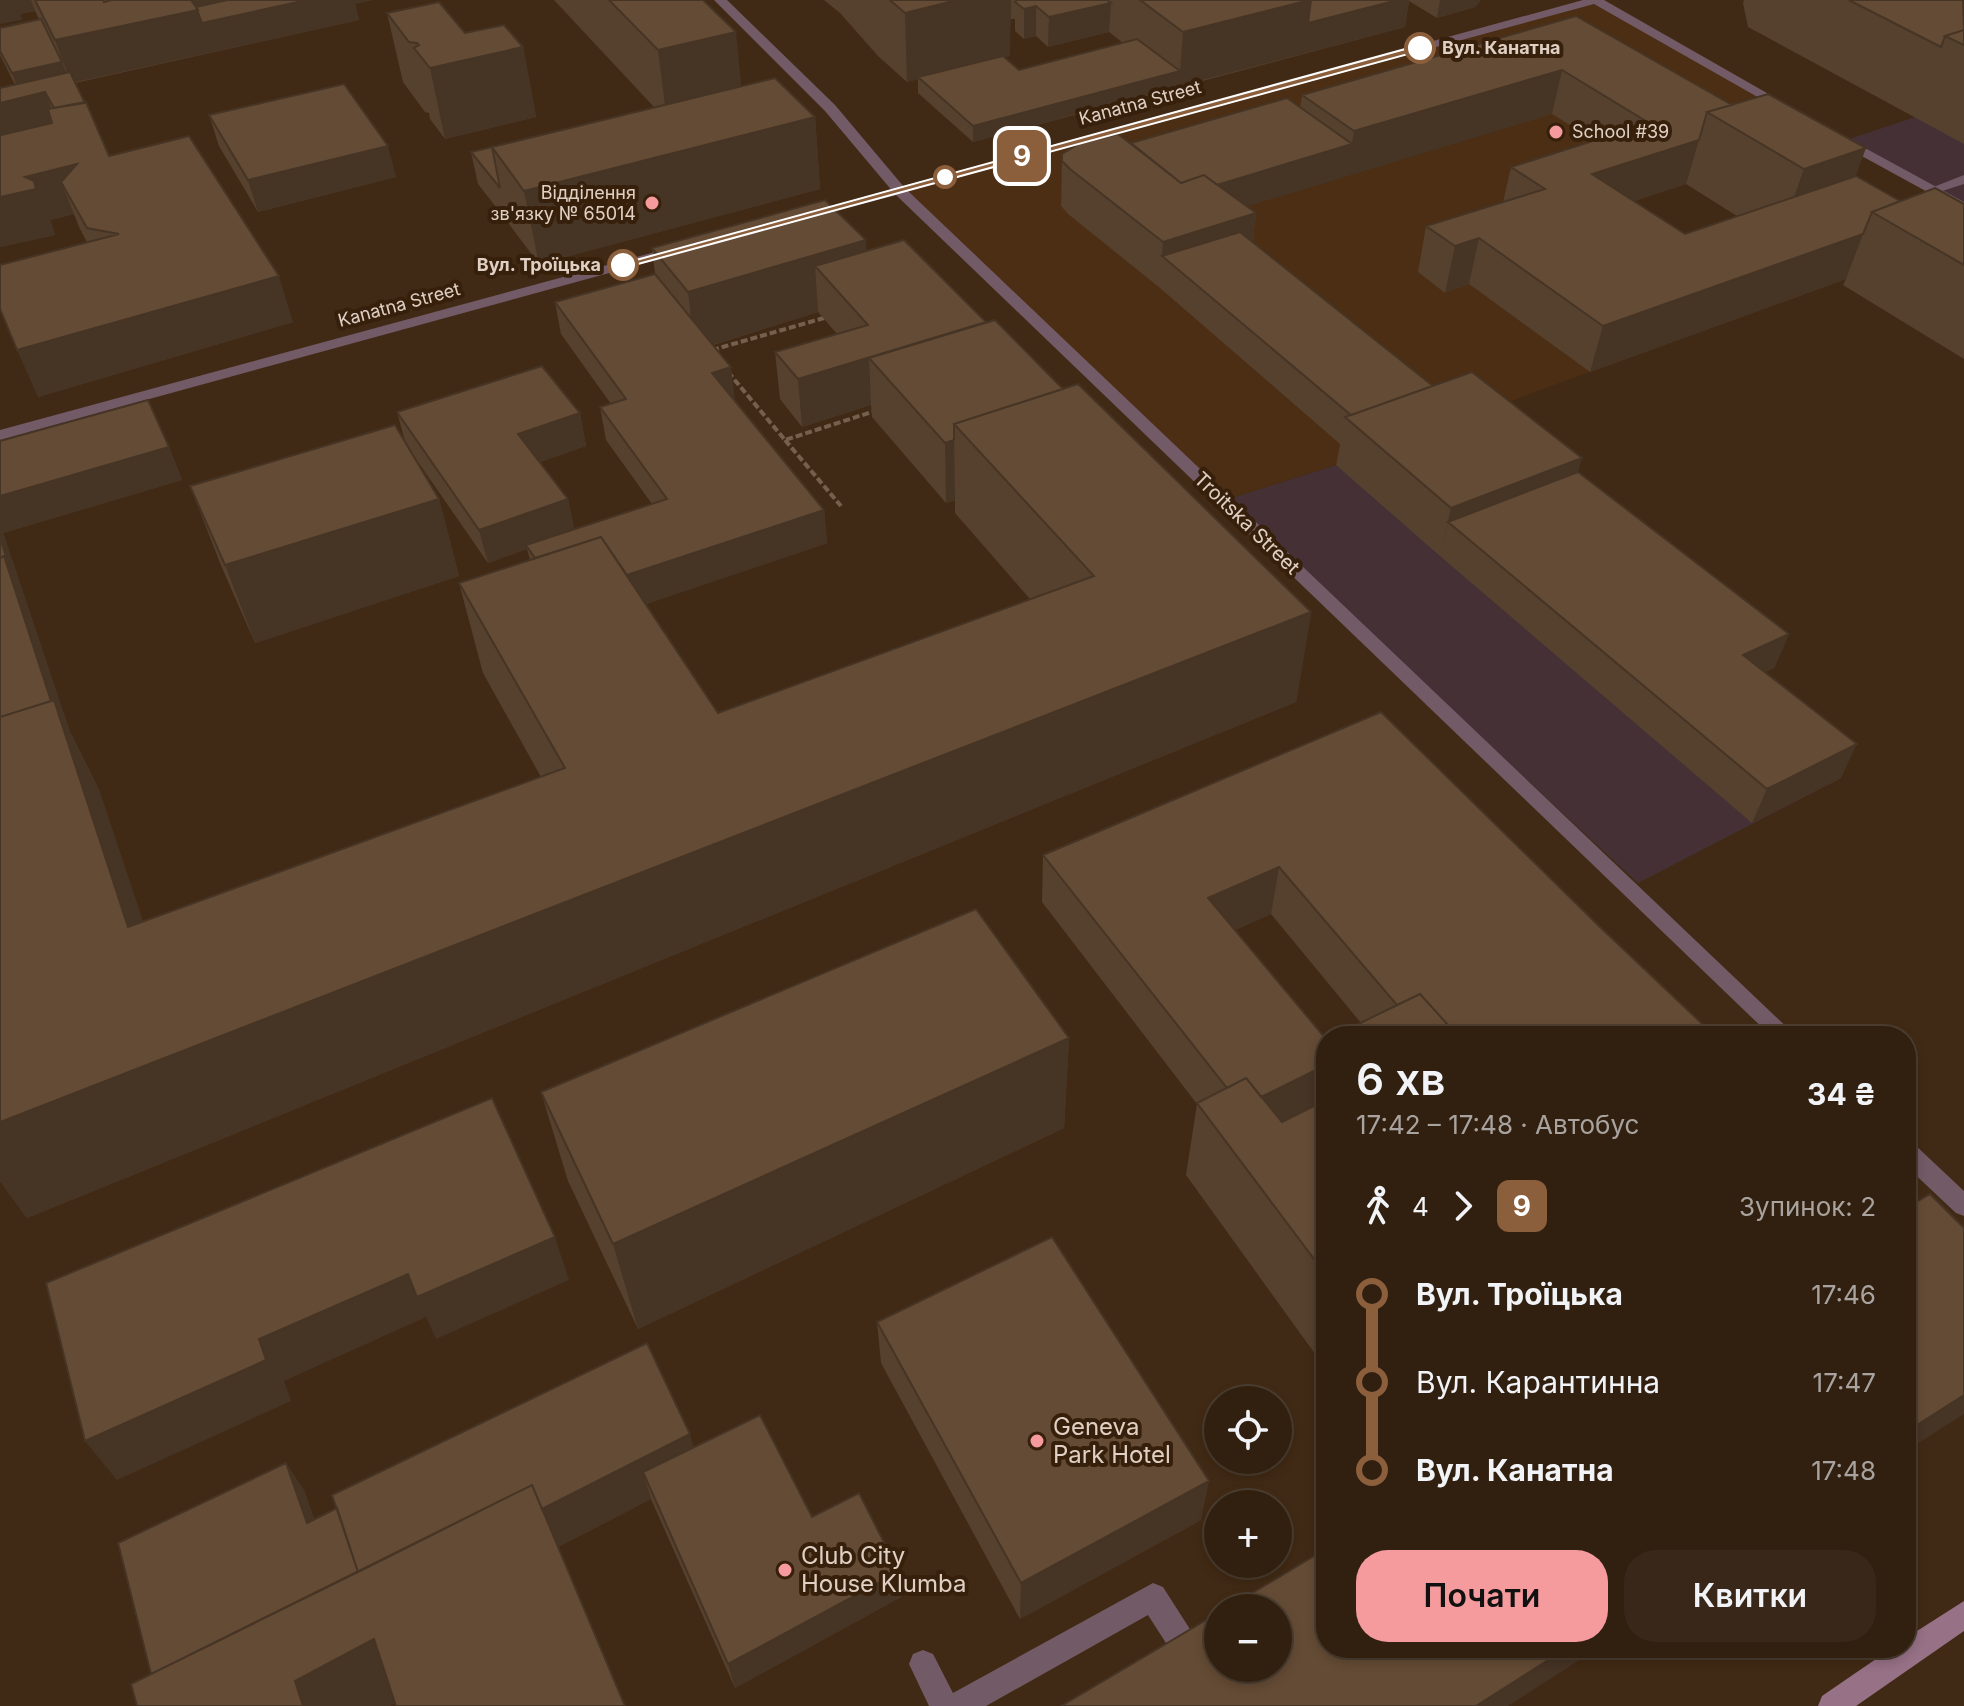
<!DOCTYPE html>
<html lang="uk">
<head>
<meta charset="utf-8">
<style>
  :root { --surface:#312010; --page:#392819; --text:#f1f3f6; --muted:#a8a39f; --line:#4c3e30; --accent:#f59b9d }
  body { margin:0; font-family:Inter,sans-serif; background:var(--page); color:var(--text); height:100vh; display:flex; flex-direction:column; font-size:30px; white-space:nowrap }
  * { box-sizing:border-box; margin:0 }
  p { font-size:26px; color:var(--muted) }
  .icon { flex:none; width:44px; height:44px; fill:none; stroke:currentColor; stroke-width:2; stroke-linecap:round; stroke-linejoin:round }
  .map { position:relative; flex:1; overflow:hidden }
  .side { position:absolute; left:1316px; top:1026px; width:600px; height:632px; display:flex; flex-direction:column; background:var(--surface); border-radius:32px; box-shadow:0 4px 12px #0003,0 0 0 2px var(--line) }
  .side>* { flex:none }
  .badge { padding:0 16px; border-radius:12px; font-size:28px; line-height:52px }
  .buttons { position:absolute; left:1204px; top:1386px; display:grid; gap:16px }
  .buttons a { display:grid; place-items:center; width:88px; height:88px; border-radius:50%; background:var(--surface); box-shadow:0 4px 12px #0003,0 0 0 2px var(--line); font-size:40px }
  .map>.badge { position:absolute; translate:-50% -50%; box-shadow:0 0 0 4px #fff }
  .legs { display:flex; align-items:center; gap:12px; height:88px; padding:0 40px; font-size:26px }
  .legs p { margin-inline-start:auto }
  .summary { display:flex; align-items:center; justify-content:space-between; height:136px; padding:0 40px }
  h1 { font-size:44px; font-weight:600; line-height:60px }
  .cta { display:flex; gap:16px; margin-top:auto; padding:16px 40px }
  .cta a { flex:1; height:92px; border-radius:32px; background:var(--accent); color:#111; font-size:32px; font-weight:600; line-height:92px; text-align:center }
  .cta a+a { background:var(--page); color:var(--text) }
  ul { padding:0 40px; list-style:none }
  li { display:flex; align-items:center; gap:28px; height:88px; font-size:30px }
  li i { display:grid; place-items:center; width:12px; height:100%; margin:0 10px; background:currentColor }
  li i::after { content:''; width:20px; height:20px; margin:-10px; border:6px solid; border-radius:50%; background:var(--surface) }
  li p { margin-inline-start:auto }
  li:first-child i { background:linear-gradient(#0000 50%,currentColor 0) }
  li:last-child i { background:linear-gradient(currentColor 50%,#0000 0) }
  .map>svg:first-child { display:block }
  .commercial { fill:#453135 }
  .built { fill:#4b2e13 }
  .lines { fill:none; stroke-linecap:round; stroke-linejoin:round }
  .path { stroke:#75604e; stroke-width:4; stroke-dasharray:7 3; stroke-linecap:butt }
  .service { fill:#725a67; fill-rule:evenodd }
  .minor { fill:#725a67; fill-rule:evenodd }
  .tertiary { fill:#725a67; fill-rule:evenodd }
  .secondary { fill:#977186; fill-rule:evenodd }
  .wall { fill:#56402e; fill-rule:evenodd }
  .shaded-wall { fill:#463425 }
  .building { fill:#644b35; stroke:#463425; stroke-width:2 }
  .line-1 { fill:#8b5e3c; stroke:#fff; stroke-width:2 }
  .stop-1-dot { fill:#fff; stroke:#8b5e3c; stroke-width:4 }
  .poi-dot { fill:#f59b9d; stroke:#37200b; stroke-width:3 }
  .labels { text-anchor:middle; stroke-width:8; stroke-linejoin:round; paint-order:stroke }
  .far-stop-label { font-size:18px; font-weight:bold; fill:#e0d0c4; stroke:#37200b; text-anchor:start }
  .far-street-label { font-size:18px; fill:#e0d0c4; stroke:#37200b }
  .far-poi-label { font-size:18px; fill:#e0d0c4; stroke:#37200b; text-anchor:start }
  .street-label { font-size:20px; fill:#e0d0c4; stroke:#37200b }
  .near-poi-label { font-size:24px; fill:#e0d0c4; stroke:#37200b; text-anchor:start }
</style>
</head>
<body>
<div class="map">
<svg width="1964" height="1706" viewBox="0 0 1964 1706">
  <rect width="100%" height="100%" fill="#412a15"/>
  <path class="commercial" d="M 1964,101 L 1964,204 L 1849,139 Z
    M 1336,465 L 1730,688 L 1841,778 L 1638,883 L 1225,500 Z"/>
  <path class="built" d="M 1596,1 L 1830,135 L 1550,230 L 1699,332 L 1336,465 L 1225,500 L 900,190 Z"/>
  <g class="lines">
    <path class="path" d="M 712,350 L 824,318
      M 728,372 L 785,440 L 878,410
      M 785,440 L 841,506"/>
    <path class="service" d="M 1964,175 L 1964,184 L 1933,194 L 1926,190 Z
      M 1153,1583 L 1163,1587 L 1202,1648 L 1206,1658 L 1202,1668 L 1192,1672 L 1182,1668 L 1148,1615 L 986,1706 L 929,1706 L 909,1664 L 913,1654 L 923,1650 L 933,1654 L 953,1693 Z"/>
    <path class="minor" d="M 714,0 L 727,0 L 835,105 L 904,187 L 904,193 L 894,193 L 825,111 Z"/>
    <path class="tertiary" d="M 1583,0 L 1604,0 L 1793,108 L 1782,111 L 1594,4 L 908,191 L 1796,1036 L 1771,1036 L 896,195 L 809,218 L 802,214 Z
      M 1843,136 L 1964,202 L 1964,212 L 1838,143 L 1838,137 Z
      M 677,246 L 682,247 L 682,253 L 0,440 L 0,430 Z
      M 1906,1141 L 1914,1144 L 1964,1191 L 1964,1216 L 1956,1213 L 1906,1166 Z"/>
    <path class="secondary" d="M 1964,1601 L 1964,1631 L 1856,1706 L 1818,1706 L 1822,1696 L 1892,1648 L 1906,1648 L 1906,1638 Z"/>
  </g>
  <path class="wall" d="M 0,0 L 372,0 L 355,4 L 359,20 L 75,83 L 109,156 L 293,322 L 38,397 L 87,242 L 79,227 L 74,214 L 50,220 L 55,235 L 0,247 L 15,85 L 0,55 L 0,28 L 39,19 L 35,11 L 20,14 L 22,20 Z
    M 554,0 L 703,0 L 741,86 L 815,117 L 820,189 L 539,264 L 506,220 L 478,184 L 471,152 L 654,107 Z
    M 824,0 L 1480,0 L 1479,3 L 1475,7 L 1437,18 L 1409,1 L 1405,27 L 973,142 L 918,93 L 918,79 L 907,82 L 878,56 L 840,13 ZM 1010,19 L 1015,19 L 1015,31 L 1024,39 L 1036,36 L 1048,47 L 1109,32 L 1123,43 L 1019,70 L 1004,57 L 1010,56 Z
    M 1744,0 L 1964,0 L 1964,144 L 1748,27 L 1743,3 Z
    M 387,13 L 523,47 L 536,117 L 445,139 L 430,119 L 429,113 L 425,112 L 403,82 Z
    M 1576,16 L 1900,201 L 1964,204 L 1964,359 L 1843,285 L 1846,279 L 1590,372 L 1469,284 L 1445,293 L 1418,272 L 1426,226 L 1503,202 L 1511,167 L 1594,140 L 1552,114 L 1247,206 L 1256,213 L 1253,242 L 1433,386 L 1578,472 L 1789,634 L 1774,668 L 1765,672 L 1841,778 L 1752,823 L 1440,556 L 1336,465 L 1340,444 L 1160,288 L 1068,214 L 1061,206 L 1062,154 L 1131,143 L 1300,108 L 1302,95 ZM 1686,184 L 1737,216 L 1685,234 L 1634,201 Z
    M 209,115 L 396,177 L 258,212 L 219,146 Z
    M 652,248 L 866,251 L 986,322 L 1063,389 L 1311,612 L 1296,702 L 27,1218 L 0,1181 L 0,441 L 169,447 L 182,480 L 3,533 L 70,732 L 99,790 L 143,922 L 541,777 L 483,673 L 459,583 L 530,560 L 527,549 L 488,563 L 409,449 L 439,499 L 459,576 L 255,643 L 220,563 L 190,486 L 406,445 L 397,412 L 580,413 L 586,446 L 540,462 L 568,499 L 574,529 L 652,504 L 606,440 L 600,407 L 611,404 L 561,334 L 555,302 L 655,274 ZM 818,312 L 837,334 L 775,352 L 780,399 L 802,427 L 871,405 L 872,417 L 946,503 L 955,500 L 955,513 L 1030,599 L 718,713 L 646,604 L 827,543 L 824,510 L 735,400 L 713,345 Z
    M 1381,712 L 1599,926 L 1715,1036 L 1347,1036 L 1348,1029 L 1361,1023 L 1271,914 L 1235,930 L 1326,1039 L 1326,1369 L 1186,1175 L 1197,1104 L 1042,902 L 1043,855 Z
    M 1069,1038 L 1064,1128 L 638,1329 L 568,1181 L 541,1092 Z
    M 877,1322 L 1201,1520 L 1020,1619 L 881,1363 Z
    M 694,1447 L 812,1517 L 901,1597 L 735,1688 L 651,1499 L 558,1547 L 395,1703 L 390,1706 L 137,1706 L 151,1674 L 304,1490 L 314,1519 Z"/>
  <path class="shaded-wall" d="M 0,0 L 31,0 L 35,11 L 20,14 L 22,20 L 0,24 Z
    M 186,0 L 372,0 L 355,4 L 359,20 L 71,83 L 55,40 Z
    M 957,0 L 1011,0 L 1010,56 L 920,79 L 918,77 L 918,79 L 907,82 L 905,13 Z
    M 1311,0 L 1409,0 L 1405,27 L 1179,86 L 1183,32 Z
    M 1440,0 L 1480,0 L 1479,3 L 1475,7 L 1437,18 Z
    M 1111,3 L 1109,32 L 1048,47 L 1049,17 Z
    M 1036,6 L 1036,36 L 1024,39 L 1024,9 Z
    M 736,32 L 743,102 L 667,121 L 658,50 Z
    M 523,47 L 536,117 L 445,139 L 430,68 Z
    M 62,62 L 68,77 L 18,89 L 12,73 Z
    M 1562,70 L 1552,114 L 1177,228 L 1180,196 L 1352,144 L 1354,131 Z
    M 1180,71 L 1179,86 L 973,142 L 973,126 Z
    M 45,92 L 57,123 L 0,137 L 0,103 Z
    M 815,117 L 820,189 L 539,264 L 524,191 Z
    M 1699,140 L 1686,184 L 1580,219 L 1592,174 Z
    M 388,146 L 396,177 L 258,212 L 248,180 Z
    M 1866,148 L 1839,221 L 1778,242 L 1804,169 Z
    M 77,164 L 61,182 L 74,214 L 50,220 L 55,235 L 0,247 L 0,197 L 25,177 Z
    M 1256,213 L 1251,259 L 1162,256 L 1163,242 Z
    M 1863,234 L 1846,279 L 1590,372 L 1603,326 Z
    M 1479,238 L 1469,284 L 1445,293 L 1455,246 Z
    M 866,240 L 869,297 L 815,266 L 818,312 L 695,350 L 688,292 Z
    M 279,276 L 293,322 L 38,397 L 17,350 Z
    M 869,358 L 871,405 L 802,427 L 798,379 Z
    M 731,367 L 735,400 L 712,373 Z
    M 580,413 L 586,446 L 525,467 L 518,434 Z
    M 954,440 L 955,500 L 946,503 L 945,443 Z
    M 169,447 L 182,480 L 3,533 L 70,732 L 99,790 L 174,1015 L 0,823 L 0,496 Z
    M 1582,458 L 1569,506 L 1448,522 L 1440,556 L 1451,508 Z
    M 439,499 L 459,576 L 255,643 L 225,565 Z
    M 568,499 L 575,532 L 526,545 L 527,549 L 488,563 L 479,530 Z
    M 824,510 L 827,543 L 566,631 L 559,598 Z
    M 1311,612 L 1296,702 L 27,1218 L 0,1181 L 0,1122 Z
    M 1789,634 L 1774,668 L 1730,688 L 1743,655 Z
    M 1857,744 L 1841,778 L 1752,823 L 1767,789 Z
    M 1279,867 L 1271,914 L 1201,945 L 1208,898 Z
    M 1069,1038 L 1064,1128 L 638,1329 L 613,1244 Z
    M 1326,1065 L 1326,1105 L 1233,1151 L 1241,1106 Z
    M 555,1237 L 569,1280 L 436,1339 L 426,1317 L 284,1381 L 291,1401 L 117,1480 L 85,1441 L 259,1339 L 408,1274 Z
    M 1964,1395 L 1964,1414 L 1906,1451 L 1906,1432 Z
    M 690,1434 L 701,1474 L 643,1472 L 651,1499 L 558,1547 L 411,1694 L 390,1706 L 303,1706 L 295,1681 L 340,1507 Z
    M 286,1463 L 304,1490 L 324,1549 L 307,1523 Z
    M 1209,1481 L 1201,1520 L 1020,1619 L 1021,1583 Z
    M 899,1572 L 901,1597 L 735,1688 L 728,1664 Z
    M 1567,1648 L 1598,1648 L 1508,1706 L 1476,1706 Z"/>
  <path class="building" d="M 35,0 L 103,0 L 104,2 L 112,0 L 191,0 L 198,10 L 55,40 Z
    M 227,0 L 307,0 L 202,23 L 196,7 Z
    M 609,0 L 703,0 L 736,32 L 658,50 Z
    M 890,0 L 957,0 L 905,13 Z
    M 1017,0 L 1107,0 L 1111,3 L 1049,17 L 1036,6 L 1024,9 L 1015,2 Z
    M 1140,0 L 1310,0 L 1183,32 Z
    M 1311,0 L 1398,0 L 1308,23 Z
    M 1849,0 L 1963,0 L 1964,30 L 1945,36 L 1941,47 Z
    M 439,2 L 465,33 L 504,25 L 523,47 L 430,68 L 414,48 L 419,45 L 417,43 L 409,42 L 387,13 Z
    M 1576,16 L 1732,105 L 1707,112 L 1699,140 L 1592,174 L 1685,234 L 1856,176 L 1900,201 L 1872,212 L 1863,234 L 1603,326 L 1479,238 L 1455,246 L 1426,226 L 1545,189 L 1511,167 L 1649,123 L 1562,70 L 1354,131 L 1302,95 Z
    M 41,19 L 62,62 L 12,73 L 0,51 L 0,28 Z
    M 1964,30 L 1964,45 L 1945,36 Z
    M 1137,39 L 1180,71 L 973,126 L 918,77 L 1003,56 L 1019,70 Z
    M 70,72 L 85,103 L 54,108 L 45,92 L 0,103 L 0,88 Z
    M 775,78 L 815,117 L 524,191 L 492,147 Z
    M 344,84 L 388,146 L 248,180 L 209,115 Z
    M 1768,94 L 1866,148 L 1804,169 L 1707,112 Z
    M 1287,98 L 1352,144 L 1217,185 L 1204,175 L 1181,183 L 1131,143 Z
    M 86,102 L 109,156 L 189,136 L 279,276 L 17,350 L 0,309 L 0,265 L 119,234 L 87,228 L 61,182 L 77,164 L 25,177 L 34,181 L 36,189 L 0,197 L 0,131 L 1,135 L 52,123 L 48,109 Z
    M 1118,134 L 1181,183 L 1204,175 L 1256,213 L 1163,242 L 1070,169 L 1062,161 L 1062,154 L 1080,143 Z
    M 492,147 L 500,188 L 471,152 Z
    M 1935,188 L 1964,204 L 1964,265 L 1872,212 Z
    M 825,200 L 866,240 L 688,292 L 652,248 Z
    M 1240,232 L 1433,386 L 1351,415 L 1162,256 Z
    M 904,240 L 986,322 L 798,379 L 775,352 L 868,325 L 815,266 Z
    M 655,274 L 731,367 L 712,373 L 824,510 L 627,575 L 601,537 L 535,558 L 526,545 L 667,499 L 600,407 L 626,399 L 555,302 Z
    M 995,320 L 1063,389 L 954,424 L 954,440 L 945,443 L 869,358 Z
    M 542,366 L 580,413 L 518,434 L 568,499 L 479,530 L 397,412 Z
    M 1472,372 L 1582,458 L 1451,508 L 1345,417 Z
    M 1078,384 L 1311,612 L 0,1122 L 0,717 L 54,700 L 128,927 L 565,768 L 459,583 L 601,537 L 718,713 L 1094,576 L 954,424 Z
    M 148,400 L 169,447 L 0,496 L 0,441 Z
    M 395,425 L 439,499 L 225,565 L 190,486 Z
    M 1578,472 L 1789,634 L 1743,655 L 1857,744 L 1767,789 L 1448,522 Z
    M 0,538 L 11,571 L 4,556 L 0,558 Z
    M 4,556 L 51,701 L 0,717 L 0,558 Z
    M 1381,712 L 1599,926 L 1715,1036 L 1591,1036 L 1586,1030 L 1575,1036 L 1458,1036 L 1420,994 L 1397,1005 L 1279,867 L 1208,898 L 1326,1039 L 1326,1065 L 1261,1097 L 1246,1078 L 1227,1088 L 1043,855 Z
    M 976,909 L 1069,1038 L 613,1244 L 541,1092 Z
    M 1420,994 L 1458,1036 L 1355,1036 L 1348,1029 Z
    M 1246,1078 L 1282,1122 L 1326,1100 L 1326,1275 L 1197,1103 Z
    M 492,1098 L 555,1237 L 417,1297 L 408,1274 L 259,1339 L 266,1360 L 85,1441 L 46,1283 Z
    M 1930,1194 L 1964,1228 L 1964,1395 L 1906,1432 L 1906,1208 Z
    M 1052,1237 L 1209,1481 L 1021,1583 L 877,1322 Z
    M 647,1343 L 690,1434 L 542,1509 L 532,1485 L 358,1572 L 332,1495 Z
    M 760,1415 L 812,1517 L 859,1493 L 899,1572 L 728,1664 L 643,1472 Z
    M 286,1463 L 307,1523 L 337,1508 L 358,1572 L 151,1674 L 118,1543 Z
    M 532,1485 L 625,1706 L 396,1706 L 374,1639 L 295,1681 L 303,1706 L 137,1706 L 131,1684 Z
    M 1326,1549 L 1326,1648 L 1567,1648 L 1476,1706 L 1061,1706 L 1218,1613 L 1218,1668 L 1278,1668 L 1278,1608 L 1227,1608 Z"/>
  <path class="line-1" d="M 1420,45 L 1423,50 L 627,267 L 618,265 Z"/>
  <g class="stop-1-dot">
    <circle cx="1420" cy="48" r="14"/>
    <circle cx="945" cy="177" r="10"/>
    <circle cx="623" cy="265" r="14"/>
  </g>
  <g class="poi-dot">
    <circle cx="1556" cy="132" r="8"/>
    <circle cx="652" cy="203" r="8"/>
    <circle cx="1037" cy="1441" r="8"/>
    <circle cx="785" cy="1570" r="8"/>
  </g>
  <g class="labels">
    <g class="far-stop-label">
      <text x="1442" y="54">Вул. Канатна</text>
      <text x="601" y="271" text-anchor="end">Вул. Троїцька</text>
    </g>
    <g class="far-street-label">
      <text transform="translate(1140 103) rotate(-15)" y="6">Kanatna Street</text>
      <text transform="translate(399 305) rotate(-15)" y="6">Kanatna Street</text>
    </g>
    <g class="far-poi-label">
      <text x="1572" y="138">School #39</text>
      <text x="636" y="199" text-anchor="end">Відділення<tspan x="636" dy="21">зв'язку № 65014</tspan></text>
    </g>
    <g class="street-label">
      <text transform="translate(1247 523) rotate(44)" y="7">Troitska Street</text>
    </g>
    <g class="near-poi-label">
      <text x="1053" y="1435">Geneva<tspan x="1053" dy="28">Park Hotel</tspan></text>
      <text x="801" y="1564">Club City<tspan x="801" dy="28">House Klumba</tspan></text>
    </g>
  </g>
</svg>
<div class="buttons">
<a><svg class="icon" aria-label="locate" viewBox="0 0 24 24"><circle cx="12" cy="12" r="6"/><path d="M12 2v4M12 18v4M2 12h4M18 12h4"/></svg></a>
<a>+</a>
<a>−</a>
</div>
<b class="badge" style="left:1022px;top:156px;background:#8b5e3c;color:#fff">9</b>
<section class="side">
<div class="summary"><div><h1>6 хв</h1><p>17:42 – 17:48 · Автобус</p></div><b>34 ₴</b></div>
<div class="legs"><svg class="icon" aria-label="walk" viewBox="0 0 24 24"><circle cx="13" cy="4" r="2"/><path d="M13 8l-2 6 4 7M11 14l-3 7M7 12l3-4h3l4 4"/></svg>4<svg class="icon" aria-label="forward" viewBox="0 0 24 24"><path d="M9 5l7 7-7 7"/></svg><b class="badge" style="background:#8b5e3c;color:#fff">9</b><p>Зупинок: 2</p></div>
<ul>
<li><i style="color:#8b5e3c"></i><b>Вул. Троїцька</b><p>17:46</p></li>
<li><i style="color:#8b5e3c"></i><span>Вул. Карантинна</span><p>17:47</p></li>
<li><i style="color:#8b5e3c"></i><b>Вул. Канатна</b><p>17:48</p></li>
</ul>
<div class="cta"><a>Почати</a><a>Квитки</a></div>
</section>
</div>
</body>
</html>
